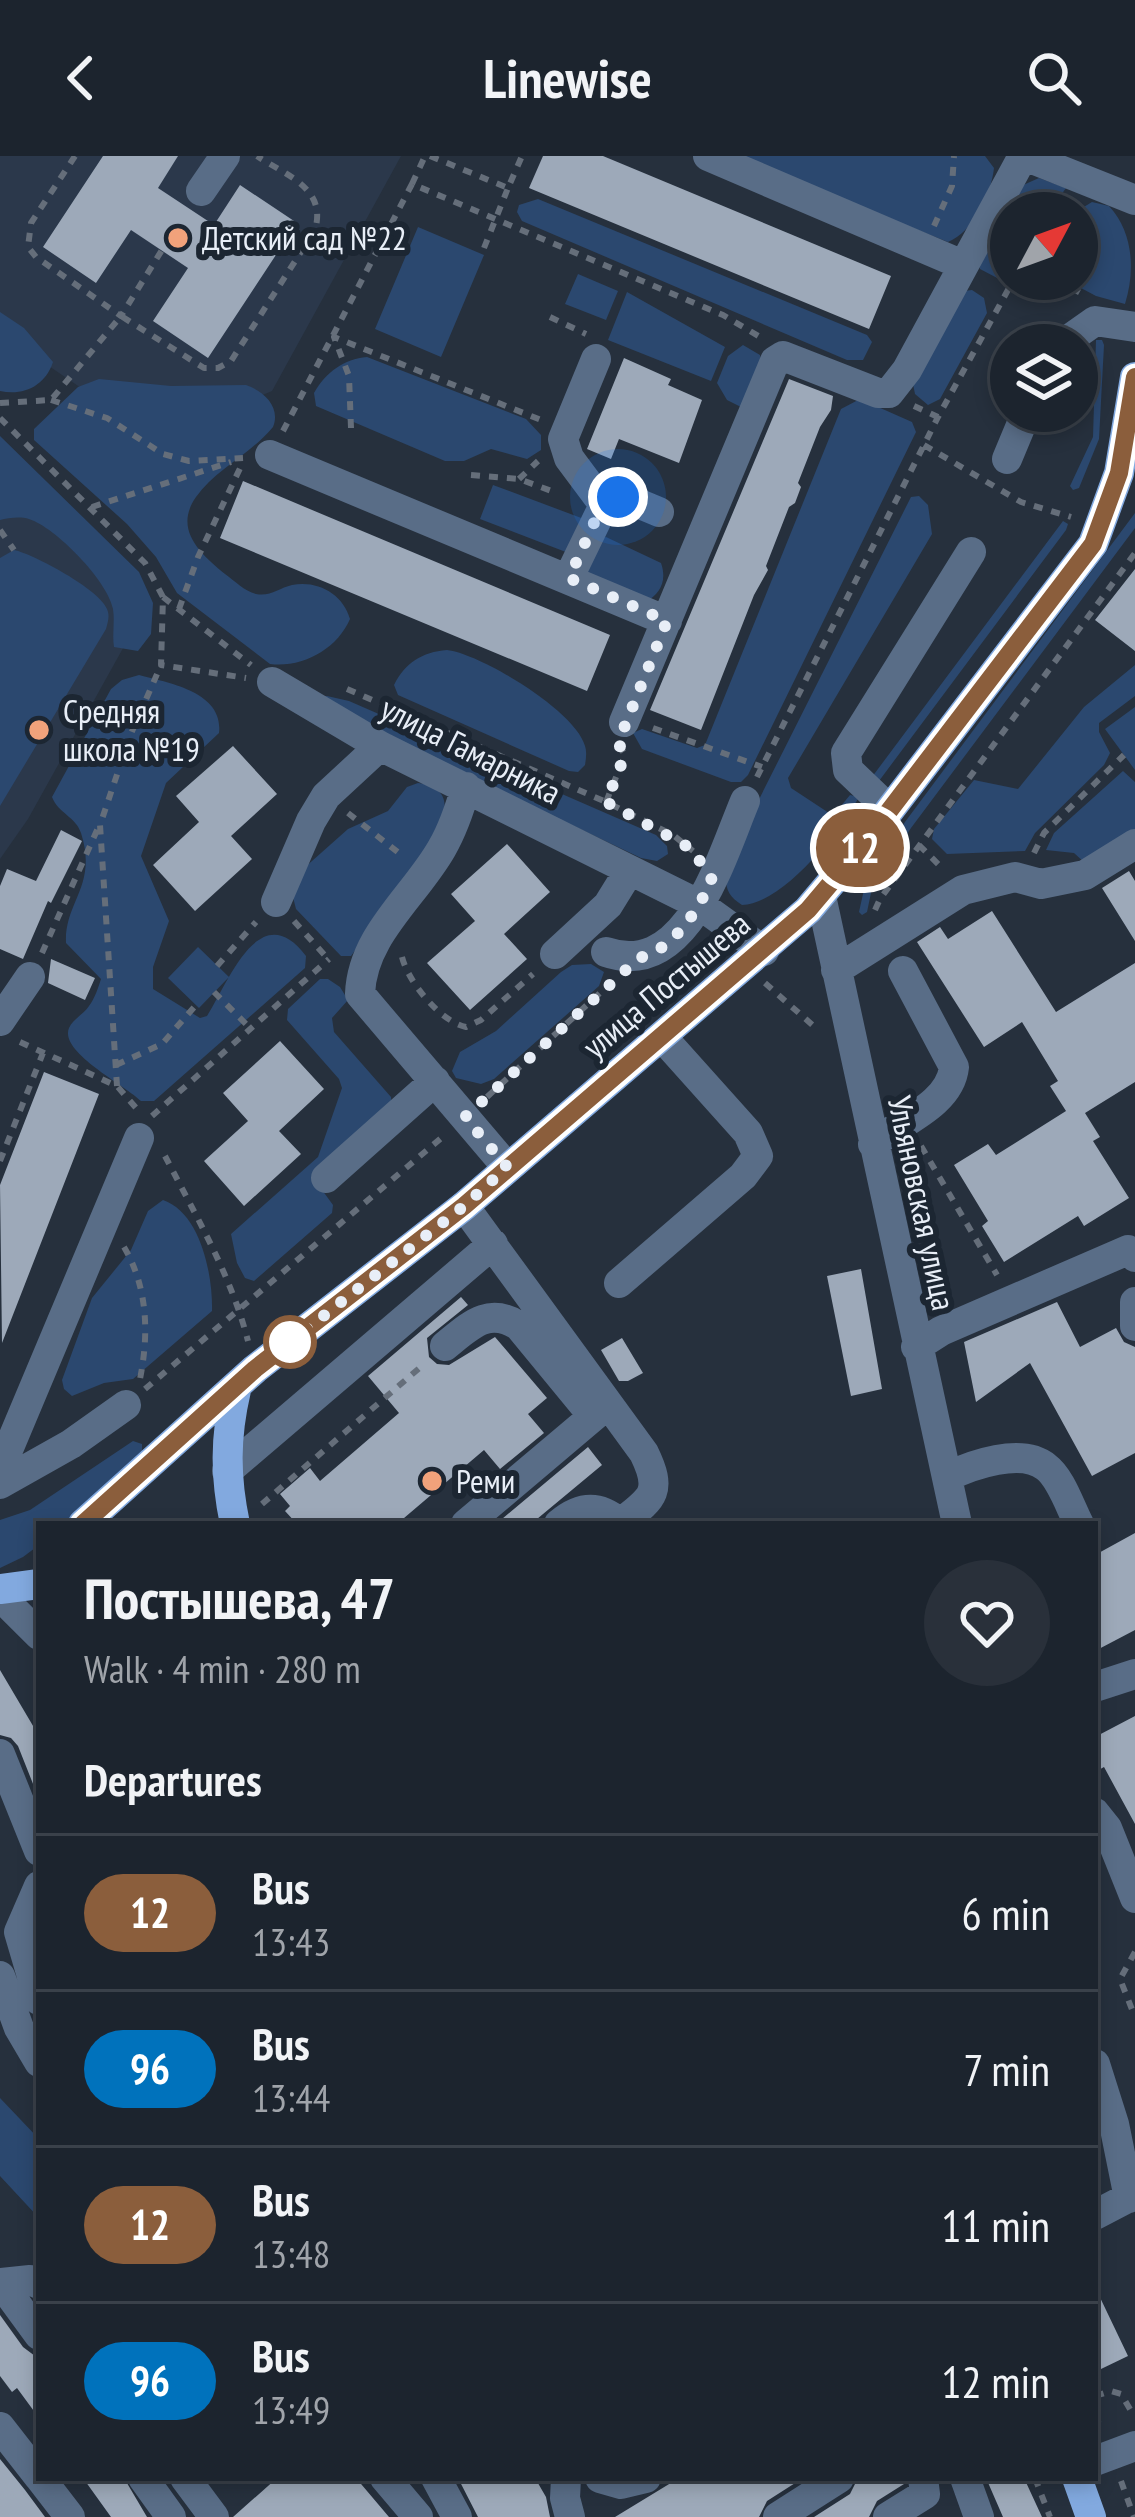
<!DOCTYPE html>
<html lang="en">
<head>
<meta charset="utf-8">
<style>
  :root { --surface:#1c242e; --page:#29303a; --text:#f1f3f6; --muted:#a0a4aa; --line:#3a414a }
  body { margin:0; font-family:"PT Sans Narrow",sans-serif; background:var(--page); color:var(--text); height:100vh; display:flex; flex-direction:column; font-size:45px; white-space:nowrap }
  * { box-sizing:border-box; margin:0 }
  p { font-size:39px; color:var(--muted) }
  .icon { flex:none; width:66px; height:66px; fill:none; stroke:currentColor; stroke-width:2; stroke-linecap:round; stroke-linejoin:round }
  .map { position:relative; flex:1; overflow:hidden }
  .sheet { position:absolute; left:36px; top:1365px; width:1062px; height:960px; display:flex; flex-direction:column; background:var(--surface); border-radius:0px; box-shadow:0 6px 18px #0003,0 0 0 3px var(--line) }
  .sheet>* { flex:none }
  .badge { padding:0 24px; border-radius:39px; font-size:42px; line-height:78px }
  .needle { width:78px; rotate:49deg }
  .fabs { position:absolute; left:990px; top:36px; display:grid; gap:24px }
  .fabs a { display:grid; place-items:center; width:108px; height:108px; border-radius:50%; background:var(--surface); box-shadow:0 6px 18px #0003,0 0 0 3px var(--line); font-size:60px }
  .you { position:absolute; width:60px; height:60px; margin:-30px; border:9px solid #fff; border-radius:50%; background:#1a73e8; box-shadow:0 0 0 18px #1a73e833 }
  .map>.badge { position:absolute; translate:-50% -50%; box-shadow:0 0 0 6px #fff }
  h2 { padding:0 48px; font-size:45px; line-height:108px }
  .round { display:grid; place-items:center; flex:none; width:126px; height:126px; border-radius:63px; background:var(--page) }
  .summary { display:flex; align-items:center; justify-content:space-between; height:204px; padding:0 48px }
  h1 { font-size:57px; font-weight:700; line-height:90px }
  ul { padding:0; list-style:none }
  li { display:flex; align-items:center; gap:36px; height:156px; padding:0 48px; border-top:3px solid var(--line) }
  li div { flex:1 }
  li b { display:block; font-size:45px }
  li em { font-style:normal }
  li .badge { min-width:132px; font-weight:700; text-align:center }
  header { display:flex; justify-content:space-between; align-items:center; height:156px; padding:0 48px; background:var(--surface); font-size:54px; font-weight:700 }
  .map>svg:first-child { display:block }
  .built { fill:#2b384b }
  .green { fill:#2b486f }
  .building { fill:#9da9b9 }
  .lines { fill:none; stroke-linecap:round; stroke-linejoin:round }
  .path { stroke:#656e7a; stroke-width:6; stroke-dasharray:9 9; stroke-linecap:butt }
  .minor { stroke:#596d87; stroke-width:30 }
  .major { stroke:#82a9df; stroke-width:30 }
  .line-casing { stroke:#fff; stroke-width:27 }
  .line { stroke:#8b5e3c; stroke-width:18 }
  .walk { stroke:#e8eef7; stroke-width:12; stroke-dasharray:0 21.6 }
  .poi-dot { fill:#f1a27b; stroke:#1c2632; stroke-width:4.5 }
  .stop-dot { fill:#fff; stroke:#8b5e3c; stroke-width:6 }
  .labels { text-anchor:middle; stroke-width:12; stroke-linejoin:round; paint-order:stroke }
  .poi-label { font-size:33px; fill:#e8eef7; stroke:#1c2632; text-anchor:start }
  .street-label { font-size:33px; fill:#e8eef7; stroke:#1c2632 }
</style>
</head>
<body>
<header><svg class="icon" aria-label="back" viewBox="0 0 24 24"><path d="M15 5l-7 7 7 7"/></svg>Linewise<svg class="icon" aria-label="search" viewBox="0 0 24 24"><circle cx="10" cy="10" r="6"/><path d="M15 15l6 6"/></svg></header>
<div class="map">
<svg width="1135" height="2361" viewBox="0 0 1135 2361">
  <rect width="100%" height="100%" fill="#26303d"/>
  <path class="built" d="M 0,0 L 401,0 L 272,235 L 156,283 L 21,191 L 0,164 Z
    M 0,299 L 81,367 L 127,485 L 28,663 L 0,703 Z"/>
  <path class="green" d="M 732,0 L 985,0 L 994,12 C 991,39 973,76 948,86 Z
    M 1039,22 L 1066,32 L 1048,57 L 1011,57 L 1011,115 L 1001,124 L 980,113 L 977,103 L 1021,30 Z
    M 538,43 L 867,179 L 872,186 L 863,204 L 847,204 L 522,65 L 517,56 L 519,49 Z
    M 1092,46 L 1109,50 C 1134,77 1135,116 1125,148 L 1096,140 L 1064,123 L 1077,123 L 1074,57 Z
    M 418,71 L 484,99 L 441,201 L 375,173 Z
    M 578,118 L 618,135 L 606,164 L 565,148 Z
    M 972,134 L 984,142 L 987,157 L 940,243 L 928,249 L 915,238 L 912,223 L 964,135 Z
    M 627,136 L 725,191 L 711,225 L 608,184 Z
    M 0,156 L 24,172 L 53,206 C 45,230 24,240 0,235 Z
    M 1096,184 L 1102,184 L 1104,189 L 1099,283 L 1079,332 L 1073,334 L 1070,330 L 1093,281 Z
    M 743,189 L 760,199 L 762,213 L 741,251 L 727,244 L 717,227 L 728,200 Z
    M 367,201 L 526,263 L 541,279 L 541,294 L 527,303 L 491,293 L 464,305 L 445,305 L 316,250 L 314,237 C 326,216 344,203 367,201 Z
    M 99,223 L 171,230 L 246,229 C 264,235 281,251 273,271 C 251,298 216,313 196,341 C 173,374 201,398 225,418 C 235,425 244,435 256,438 C 270,441 279,432 292,429 C 318,424 343,438 350,463 C 337,493 303,512 270,508 L 177,437 L 156,401 L 127,368 L 34,284 L 34,273 L 78,231 Z
    M 860,243 L 912,266 L 916,276 L 748,619 L 741,626 L 731,626 L 642,593 L 633,577 L 642,573 L 697,592 L 705,589 L 841,253 Z
    M 0,280 L 139,416 L 153,447 L 151,478 L 138,495 L 114,491 C 112,478 115,466 113,453 C 108,425 55,371 29,363 C 20,360 8,362 0,364 Z
    M 493,329 L 584,363 L 571,398 L 480,363 Z
    M 919,340 L 928,349 L 932,378 L 788,622 L 791,632 L 829,657 L 836,656 L 850,639 L 859,641 C 840,675 783,748 742,749 C 721,736 725,722 730,701 L 911,341 Z
    M 1135,357 L 1135,372 L 911,672 L 872,732 L 867,756 L 862,759 L 859,756 L 865,729 L 905,666 Z
    M 1063,365 L 1068,368 L 1066,374 L 879,625 L 872,621 Z
    M 606,381 L 661,407 C 667,424 661,438 645,446 L 585,417 L 598,383 Z
    M 14,394 C 34,398 100,434 107,453 C 110,460 108,465 106,473 L 0,650 L 0,402 Z
    M 447,494 C 481,498 576,555 585,590 C 587,596 586,603 585,609 L 578,616 L 569,615 L 398,539 L 394,529 C 405,507 422,496 447,494 Z
    M 1135,509 L 1135,540 L 1099,567 L 1099,576 L 1110,597 L 1104,609 L 1035,677 L 1025,695 L 947,698 L 932,683 L 934,673 L 974,624 L 1018,633 L 1084,551 Z
    M 139,519 C 169,527 224,536 219,577 L 166,627 L 141,700 L 169,765 L 153,811 L 153,833 L 200,862 L 207,860 C 229,825 260,739 306,800 L 305,812 L 154,945 L 141,945 C 125,929 59,896 69,872 C 73,863 84,858 89,850 C 95,842 98,832 101,823 L 66,787 C 64,746 98,730 81,677 C 76,661 58,657 52,641 L 111,533 L 122,524 Z
    M 327,540 L 349,545 L 656,679 L 667,690 L 668,698 L 657,705 L 641,702 L 322,550 L 319,541 Z
    M 1135,551 L 1135,614 L 1105,573 Z
    M 1123,615 L 1135,626 L 1135,681 L 1085,707 L 1074,697 L 1046,694 L 1054,677 Z
    M 418,627 C 489,636 398,730 381,752 C 369,768 363,785 351,800 L 341,800 L 296,753 L 293,741 L 303,713 L 348,673 L 388,655 L 407,631 Z
    M 198,791 L 229,821 L 199,852 L 168,822 Z
    M 591,808 L 604,816 L 599,830 L 494,923 L 481,928 L 456,922 L 452,915 L 460,896 L 496,875 L 561,816 L 572,809 Z
    M 320,823 L 328,823 L 340,831 L 348,844 L 332,862 L 334,876 L 391,941 L 392,951 L 317,1027 L 333,1049 L 332,1057 L 254,1125 L 245,1122 L 237,1107 L 231,1078 L 318,1001 L 342,932 L 339,923 L 287,864 L 288,853 Z
    M 163,1044 C 201,1057 213,1120 212,1155 L 133,1223 L 104,1227 L 72,1240 L 64,1233 L 62,1224 L 92,1142 L 131,1094 L 148,1055 Z
    M 133,1285 L 142,1288 L 142,1303 L 64,1368 L 39,1368 L 39,1389 L 23,1401 L 0,1412 L 0,1364 L 30,1354 Z
    M 0,1942 L 39,1983 L 39,2062 L 0,2020 Z"/>
  <path class="building" d="M 103,0 L 178,0 L 158,32 L 214,69 L 240,29 L 297,67 L 208,202 L 153,165 L 188,112 L 131,74 L 96,127 L 43,91 Z
    M 543,0 L 603,0 L 891,120 L 869,173 L 529,32 Z
    M 624,202 L 671,223 L 668,229 L 702,244 L 679,307 L 619,283 L 611,303 L 587,293 Z
    M 789,223 L 833,240 L 831,254 L 820,271 L 798,327 L 801,331 L 795,347 L 789,351 L 766,410 L 768,414 L 754,439 L 701,574 L 650,554 Z
    M 243,325 L 610,479 L 587,535 L 220,382 Z
    M 1135,413 L 1135,495 L 1095,464 Z
    M 233,590 L 277,638 L 231,680 L 252,703 L 195,755 L 153,709 L 199,666 L 176,640 Z
    M 61,674 L 82,685 L 51,747 L 48,745 L 23,803 L 0,793 L 0,730 L 7,713 L 36,725 Z
    M 507,688 L 550,736 L 504,778 L 527,803 L 470,854 L 427,807 L 475,765 L 451,738 Z
    M 1129,715 L 1135,725 L 1135,785 L 1102,732 Z
    M 992,755 L 1056,856 L 1135,807 L 1135,926 L 1085,957 L 1100,981 L 1093,985 L 1129,1042 L 1084,1070 L 1078,1060 L 1004,1106 L 982,1070 L 988,1065 L 954,1009 L 988,988 L 996,999 L 1066,955 L 1050,930 L 1058,925 L 1022,866 L 984,891 L 917,786 L 940,771 L 948,783 Z
    M 51,803 L 95,822 L 85,844 L 48,827 Z
    M 280,885 L 324,933 L 279,975 L 301,998 L 244,1050 L 204,1005 L 248,965 L 223,937 Z
    M 44,916 L 99,938 L 2,1187 L 0,1029 Z
    M 861,1113 L 882,1233 L 851,1240 L 827,1120 Z
    M 461,1141 L 468,1149 L 427,1182 L 429,1201 L 437,1208 L 449,1209 L 495,1181 L 547,1242 L 528,1258 L 544,1277 L 500,1313 L 484,1294 L 397,1368 L 297,1368 L 285,1355 L 290,1350 L 280,1338 L 310,1312 L 320,1325 L 399,1257 L 368,1220 Z
    M 1057,1146 L 1080,1191 L 1116,1172 L 1124,1186 L 1135,1191 L 1135,1297 L 1092,1320 L 1030,1207 L 976,1246 L 964,1186 Z
    M 622,1182 L 643,1217 L 628,1225 L 619,1225 L 601,1194 Z
    M 588,1291 L 602,1309 L 531,1368 L 496,1368 Z
    M 1135,1377 L 1135,1474 L 1095,1495 L 1095,1399 Z
    M 0,1514 L 39,1580 L 39,1643 L 18,1590 L 11,1582 L 0,1579 Z
    M 1135,1560 L 1135,1668 L 1104,1611 L 1095,1616 L 1095,1581 Z
    M 1095,2131 L 1128,2200 L 1101,2213 L 1095,2200 Z
    M 0,2159 L 23,2191 L 39,2203 L 39,2262 L 17,2232 L 12,2236 L 0,2220 Z
    M 0,2303 L 25,2334 L 45,2361 L 0,2361 Z
    M 83,2322 L 124,2322 L 147,2361 L 111,2361 Z
    M 277,2322 L 356,2322 L 389,2361 L 233,2361 Z
    M 458,2322 L 535,2322 L 546,2341 L 550,2361 L 478,2361 Z
    M 679,2322 L 803,2322 L 767,2345 L 759,2361 L 615,2361 Z
    M 858,2322 L 904,2322 L 904,2328 L 877,2345 L 869,2361 L 814,2361 L 850,2338 Z
    M 986,2322 L 1024,2322 L 1042,2361 L 1003,2361 Z"/>
  <g class="lines">
    <path class="path" d="M 75,0 L 31,67 L 28,91 L 36,101 L 121,160 L 162,94
      M 430,0 L 508,32 L 522,0
      M 412,28 L 425,0
      M 934,70 L 952,30 L 954,0
      M 484,92 L 508,32
      M 1056,123 L 1086,140
      M 550,161 L 586,178
      M 51,244 L 107,262 L 163,298 L 189,305 L 243,302
      M 0,247 L 51,244 L 121,160 L 204,212 L 218,212 L 231,205 L 315,74 C 327,32 287,20 257,0
      M 914,250 L 938,261
      M 0,262 L 145,407 L 163,441 L 161,509 L 246,522
      M 351,272 L 349,220 L 334,181 L 541,264
      M 283,275 L 412,28 L 723,159 L 760,181
      M 924,289 L 1021,346 L 1071,361
      M 471,319 L 519,323 L 557,337
      M 519,323 L 538,305
      M 92,351 L 231,306
      M 0,374 L 14,394
      M 163,441 L 251,509
      M 179,453 L 198,401 L 243,306
      M 347,533 L 606,646 L 673,679 L 693,695
      M 653,572 L 762,611
      M 757,621 L 938,261 L 1014,123
      M 606,646 L 625,599 L 622,594
      M 348,657 L 404,701
      M 919,689 L 944,714
      M 1034,697 L 1044,677 L 1124,599
      M 875,754 L 880,743 L 1135,397
      M 294,765 L 329,804
      M 42,797 L 98,672
      M 402,801 C 408,826 441,866 466,871 L 481,864 L 533,818
      M 217,810 L 256,766
      M 765,827 L 818,874
      M 214,836 L 250,872
      M 20,886 L 117,930 L 137,953
      M 116,909 L 162,888 L 196,849
      M 117,930 L 100,669 L 130,580 L 161,509
      M 487,941 L 614,824
      M 152,960 L 329,803
      M 921,990 L 997,1119
      M 165,1000 C 196,1060 231,1119 248,1185
      M 0,1005 L 43,897
      M 124,1091 C 148,1132 149,1178 140,1223
      M 145,1233 L 446,978
      M 262,1348 L 424,1208
      M 1135,1796 L 1120,1823 L 1135,1861
      M 1095,2240 L 1111,2235 L 1121,2238 L 1134,2260
      M 1095,2259 L 1101,2273
      M 1035,2322 L 1050,2361
      M 1121,2325 L 1134,2361"/>
    <path class="minor" d="M 708,0 L 963,109
      M 1025,0 L 1135,44
      M 201,35 L 225,0
      M 1061,189 L 1095,165 L 1135,171
      M 596,203 L 563,283 L 569,302 L 604,349
      M 270,299 L 667,465
      M 1007,303 L 1027,255
      M 569,421 L 604,349 L 623,341 L 659,356
      M 272,526 L 380,590 L 700,749 L 764,795
      M 624,566 L 775,205 L 783,200 L 878,237 L 889,237 L 907,214 L 1023,0
      M 466,631 C 460,652 453,673 442,692 C 415,740 362,779 360,838 L 507,1011
      M 889,653 L 848,614 L 846,597 L 971,396
      M 821,740 L 957,1368
      M 276,746 L 311,665 L 326,640 L 380,590
      M 606,796 C 687,824 721,702 745,645
      M 555,798 L 608,749 L 629,715
      M 836,814 L 963,734 L 1015,721 L 1041,728 L 1085,719 L 1135,688
      M 0,865 L 30,821
      M 873,988 C 900,966 950,949 954,911 L 903,815
      M 326,1022 L 435,925
      M 464,1050 L 644,1297 C 664,1338 651,1343 619,1368
      M 619,1127 L 743,1020 L 758,1000 L 748,977 L 662,881
      M 1135,1146 L 1135,1170
      M 445,1190 C 470,1170 488,1150 519,1170 L 593,1260
      M 916,1191 L 941,1175 L 1128,1094 L 1135,1101
      M 0,1313 L 139,982
      M 227,1315 L 493,1088
      M 947,1321 C 971,1309 1022,1291 1046,1311 C 1061,1322 1070,1351 1079,1368
      M 0,1328 L 71,1288 L 126,1249
      M 466,1368 L 608,1248
      M 559,1368 C 580,1350 598,1348 620,1367
      M 0,1440 L 39,1479
      M 1095,1531 L 1135,1518
      M 0,1598 L 39,1695
      M 1095,1657 L 1107,1672 L 1135,1742
      M 39,1730 L 19,1776 L 39,1844
      M 0,1820 L 19,1872 L 39,1906
      M 1095,1908 L 1114,1968 L 1129,2042
      M 1095,2059 L 1135,2038
      M 0,2127 L 30,2124 L 39,2128
      M 1,2127 L 39,2179
      M 0,2271 L 39,2321
      M 1095,2305 L 1135,2290
      M 40,2322 L 70,2361
      M 143,2322 L 171,2361
      M 185,2322 L 214,2361
      M 385,2322 L 418,2361
      M 436,2322 L 457,2361
      M 566,2322 L 565,2342 L 570,2361
      M 600,2322 L 621,2328 L 646,2322
      M 965,2322 L 979,2361
      M 778,2361 L 839,2322
      M 888,2361 L 925,2338 L 923,2322"/>
    <path class="major" d="M 83,1368 L 255,1213 L 464,1050 L 808,754 L 863,689 L 1093,388 L 1119,317 L 1135,221
      M 235,1368 C 225,1321 225,1281 236,1234
      M 0,1433 L 39,1428
      M 1077,2322 L 1091,2361"/>
  </g>
  <g class="lines">
    <defs>
      <path id="line" d="M 83,1368 L 255,1213 L 464,1050 L 808,754 L 863,689 L 1093,388 L 1119,317 L 1135,221"/>
    </defs>
    <use href="#line" class="line-casing"/>
    <use href="#line" class="line"/>
    <path class="walk" d="M 290,1186 L 464,1050 L 507,1011 L 465,961 L 639,802 C 674,793 697,755 712,724 L 692,693 L 606,646 L 625,599 L 618,587 L 667,465 L 569,422 L 599,356 L 618,341"/>
  </g>
  <g class="poi-dot">
    <circle cx="178" cy="82" r="12"/>
    <circle cx="39" cy="574" r="12"/>
    <circle cx="432" cy="1325" r="12"/>
  </g>
  <circle class="stop-dot" cx="290" cy="1186" r="24"/>
  <g class="labels">
    <g class="poi-label">
      <text x="202" y="94">Детский сад №22</text>
      <text x="63" y="567">Средняя<tspan x="63" dy="38">школа №19</tspan></text>
      <text x="456" y="1337">Реми</text>
    </g>
    <g class="street-label">
      <text transform="translate(471 594) rotate(27)" y="12">улица Гамарника</text>
      <text transform="translate(666 829) rotate(-40)" y="12">улица Постышева</text>
      <text transform="translate(922 1047) rotate(78)" y="12">Ульяновская улица</text>
    </g>
  </g>
</svg>
<div class="fabs">
<a><svg class="needle" viewBox="-14 -14 28 28"><path d="M0-13l5 13h-10z" fill="#e53935"/><path d="M0 13l5-13h-10z" fill="#a0a4aa"/></svg></a>
<a><svg class="icon" aria-label="layers" viewBox="0 0 24 24"><path d="M12 4l9 5-9 5-9-5zM3 14l9 5 9-5"/></svg></a>
</div>
<div class="you" style="left:618px;top:341px"></div>
<b class="badge" style="left:860px;top:692px;background:#8b5e3c;color:#fff">12</b>
<section class="sheet">
<div class="summary"><div><h1>Постышева, 47</h1><p>Walk · 4 min · 280 m</p></div><a class="round"><svg class="icon" aria-label="heart" viewBox="0 0 24 24"><path d="M12 20l-8-8c-3-5 5-10 8-4 3-6 11-1 8 4z"/></svg></a></div>
<h2>Departures</h2>
<ul>
<li><span class="badge" style="background:#8b5e3c;color:#fff">12</span><div><b>Bus</b><p>13:43</p></div><em>6 min</em></li>
<li><span class="badge" style="background:#0072bc;color:#fff">96</span><div><b>Bus</b><p>13:44</p></div><em>7 min</em></li>
<li><span class="badge" style="background:#8b5e3c;color:#fff">12</span><div><b>Bus</b><p>13:48</p></div><em>11 min</em></li>
<li><span class="badge" style="background:#0072bc;color:#fff">96</span><div><b>Bus</b><p>13:49</p></div><em>12 min</em></li>
</ul>
</section>
</div>
</body>
</html>
